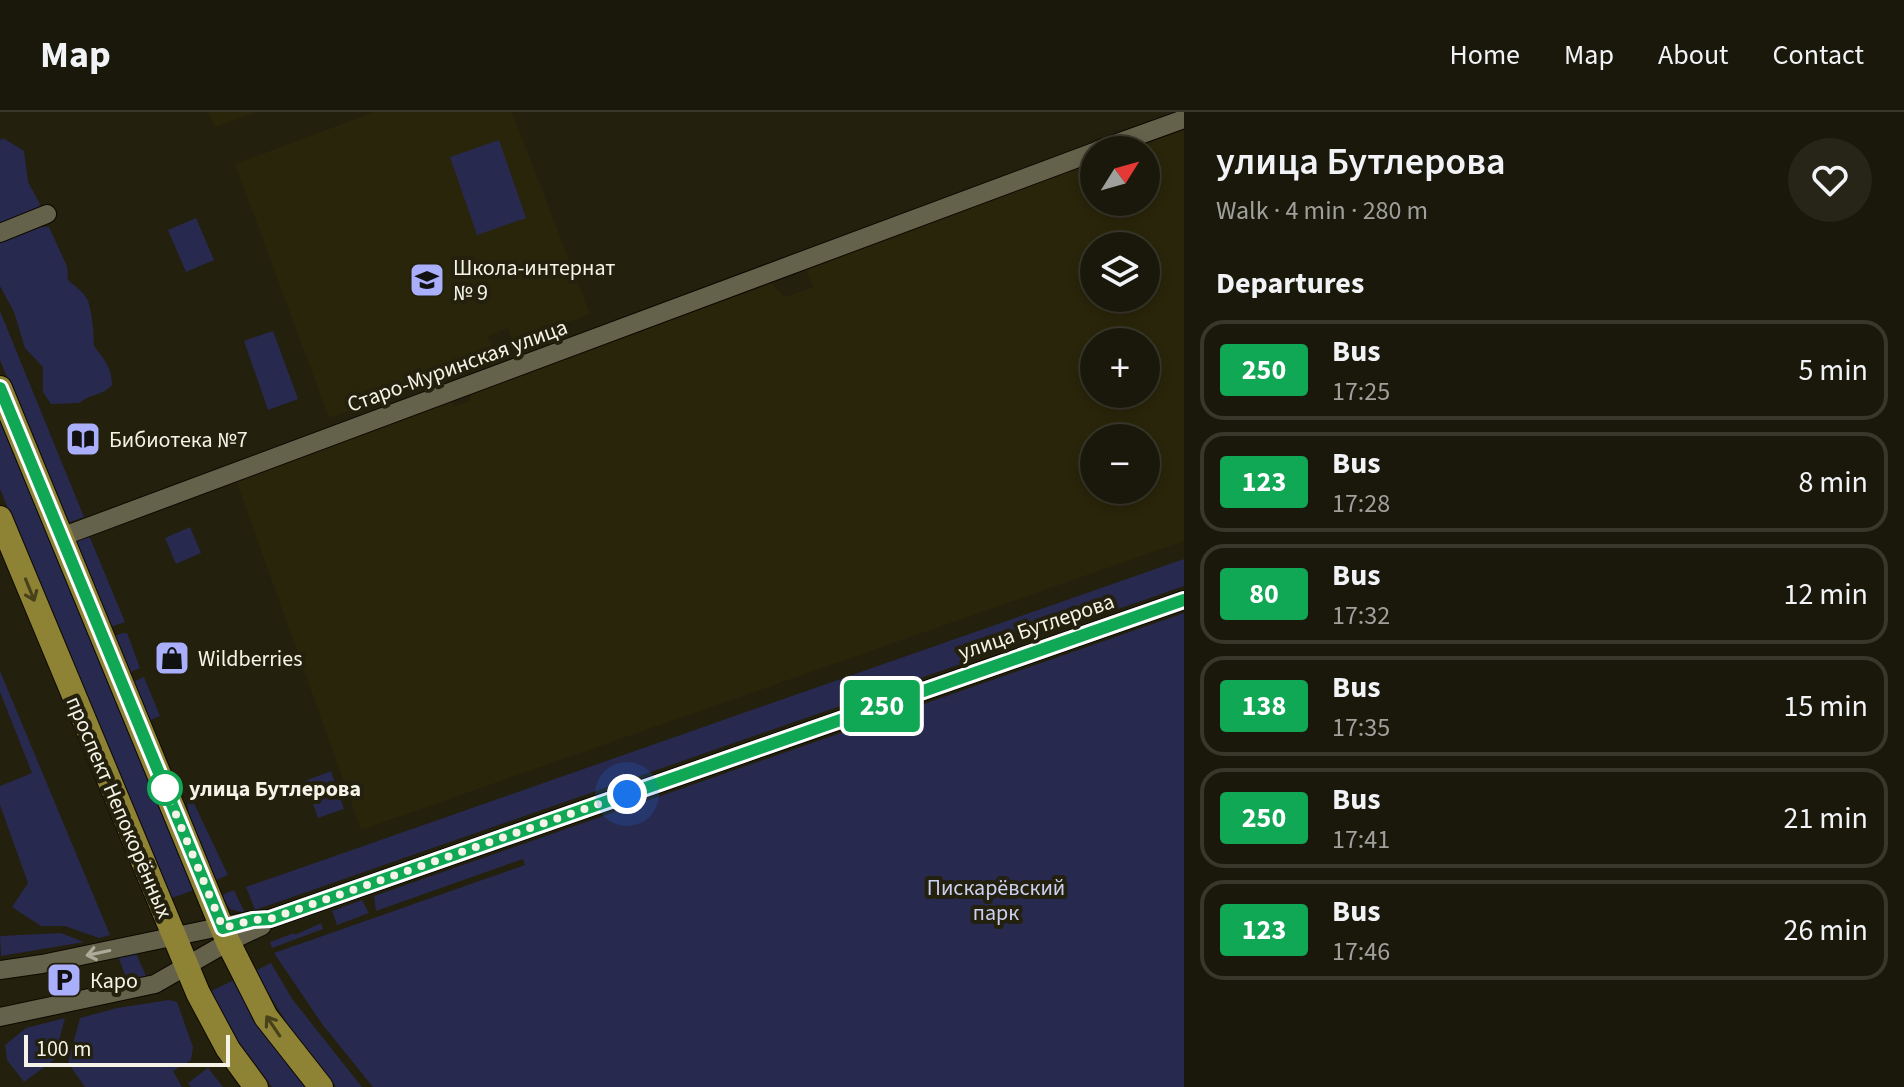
<!DOCTYPE html>
<html lang="en">
<head>
<meta charset="utf-8">
<style>
  :root { --surface:#1a180a; --page:#272518; --text:#f1f3f6; --muted:#9fa09c; --line:#38372b }
  body { margin:0; font-family:"Source Sans 3",sans-serif; background:var(--page); color:var(--text); height:100vh; display:flex; flex-direction:column; font-size:30px; white-space:nowrap }
  * { box-sizing:border-box; margin:0 }
  p { font-size:26px; color:var(--muted) }
  .icon { flex:none; width:44px; height:44px; fill:none; stroke:currentColor; stroke-width:2; stroke-linecap:round; stroke-linejoin:round }
  .map { position:relative; flex:1; overflow:hidden }
  .sheet { display:flex; flex-direction:column; background:var(--surface); width:720px }
  .sheet>* { flex:none }
  .badge { padding:0 16px; border-radius:6px; font-size:28px; line-height:52px }
  .needle { width:52px; rotate:53deg }
  .controls { position:absolute; left:1080px; top:24px; display:grid; gap:16px }
  .controls a { display:grid; place-items:center; width:80px; height:80px; border-radius:50%; background:var(--surface); box-shadow:0 4px 12px #0003,0 0 0 2px var(--line); font-size:40px }
  .scale { position:absolute; left:24px; bottom:20px; width:206px; box-sizing:border-box; padding-left:8px; border:4px solid #f5f3e7; border-top:0; font-size:22px; line-height:28px; white-space:nowrap; color:#f5f3e7; -webkit-text-stroke:6px #23200d; paint-order:stroke }
  .you { position:absolute; width:40px; height:40px; margin:-20px; border:6px solid #fff; border-radius:50%; background:#1a73e8; box-shadow:0 0 0 12px #1a73e833 }
  .map>.badge { position:absolute; translate:-50% -50%; box-shadow:0 0 0 4px #fff }
  h2 { padding:0 32px; font-size:30px; line-height:72px }
  .round { display:grid; place-items:center; flex:none; width:84px; height:84px; border-radius:42px; background:var(--page) }
  .headline { display:flex; align-items:center; justify-content:space-between; height:136px; padding:0 32px }
  h1 { font-size:38px; font-weight:600; line-height:60px }
  ul { padding:0; list-style:none }
  li { display:flex; align-items:center; gap:24px; height:100px; margin:0 16px 12px; padding:0 16px; border:4px solid var(--line); border-radius:24px }
  li div { flex:1 }
  li b { display:block; font-size:30px }
  li em { font-style:normal }
  li .badge { min-width:88px; font-weight:700; text-align:center }
  header { display:flex; align-items:center; gap:48px; box-sizing:border-box; height:112px; padding:0 40px; background:var(--surface); border-bottom:2px solid var(--line) }
  header strong { font-size:38px }
  nav { display:flex; gap:44px; margin-inline-start:auto; font-size:28px }
  main { display:flex; flex:1; min-height:0 }
  .map>svg:first-child { display:block }
  .built { fill:#29250a; fill-rule:evenodd }
  .green { fill:#28294e }
  .lines { fill:none; stroke-linecap:round; stroke-linejoin:round }
  .minor-casing { stroke:#0d0900; stroke-width:20 }
  .major-casing { stroke:#0d0900; stroke-width:26 }
  .minor { stroke:#65624c; stroke-width:18 }
  .major { stroke:#8e8235; stroke-width:24 }
  .oneway { stroke:#48421b }
  .oneway2 { stroke:#adaa9a }
  .line-casing { stroke:#fff; stroke-width:18 }
  .line { stroke:#10a855; stroke-width:12 }
  .walk { stroke:#f5f3e7; stroke-width:8; stroke-dasharray:0 14.4 }
  .stop-dot { fill:#fff; stroke:#10a855; stroke-width:4 }
  .labels { text-anchor:middle; stroke-width:8; stroke-linejoin:round; paint-order:stroke }
  .poi-label { font-size:22px; fill:#f5f3e7; stroke:#23200d; text-anchor:start }
  .street-label { font-size:22px; fill:#f5f3e7; stroke:#23200d }
  .stop-label { font-size:22px; font-weight:bold; fill:#f5f3e7; stroke:#23200d; text-anchor:start }
  .park-label { font-size:22px; fill:#ccd0f1; stroke:#23200d }
</style>
</head>
<body>
<header>
<strong>Map</strong>
<nav><a>Home</a><a>Map</a><a>About</a><a>Contact</a></nav>
</header>
<main>
<div class="map">
<svg width="1184" height="975" viewBox="0 0 1184 975">
  <rect width="100%" height="100%" fill="#23200d"/>
  <path class="built" d="M 208,0 L 258,0 L 215,15 Z
    M 374,0 L 512,0 L 590,202 L 514,231 L 508,216 L 488,224 L 495,244 L 329,306 L 235,52 Z
    M 1184,17 L 1184,429 L 361,718 L 236,368 L 451,289 L 454,295 L 470,289 L 472,281 L 771,171 L 784,185 L 796,181 L 813,175 L 806,157 L 1094,49 L 1094,90 L 1146,90 L 1146,38 L 1126,38 ZM 1094,134 L 1146,134 L 1146,186 L 1094,186 ZM 1094,230 L 1146,230 L 1146,282 L 1094,282 ZM 1094,326 L 1146,326 L 1146,378 L 1094,378 Z"/>
  <path class="green" d="M 3,26 L 24,39 L 28,70 L 40,92 L 31,115 L 49,115 L 67,154 L 68,168 C 73,173 84,180 87,187 C 92,197 94,223 94,234 C 104,247 112,256 112,273 C 101,285 90,281 80,291 L 51,292 L 43,280 L 43,255 L 25,236 L 14,200 L 0,174 L 0,28 Z
    M 499,28 L 526,106 L 477,123 L 450,45 Z
    M 196,106 L 214,148 L 186,160 L 168,118 Z
    M 0,199 L 84,405 L 67,411 L 0,248 Z
    M 273,219 L 298,287 L 268,298 L 244,229 Z
    M 0,308 L 194,778 L 169,787 L 0,377 Z
    M 190,415 L 201,441 L 176,452 L 165,426 Z
    M 88,421 L 125,510 L 110,515 L 74,426 Z
    M 1184,447 L 1184,474 L 255,798 L 246,775 Z
    M 1184,501 L 1184,975 L 373,975 L 322,912 L 274,841 L 525,753 L 523,747 L 376,799 L 374,784 Z
    M 123,521 L 127,521 L 140,556 L 131,560 L 135,569 L 144,565 L 160,604 L 148,609 L 114,524 Z
    M 0,559 L 110,823 L 99,826 L 65,814 L 41,814 L 12,795 L 28,771 L 0,693 L 0,674 L 32,661 L 0,580 Z
    M 331,659 L 344,697 L 318,706 L 305,669 Z
    M 191,685 L 228,763 L 214,769 L 190,710 L 187,687 Z
    M 234,778 L 245,801 L 230,797 L 220,784 Z
    M 362,788 L 369,801 L 337,813 L 332,799 Z
    M 321,811 L 323,817 L 272,836 L 270,830 L 294,821 L 295,823 Z
    M 61,821 L 84,830 L 1,844 L 0,824 Z
    M 136,841 L 146,864 L 128,871 L 118,844 Z
    M 271,851 L 293,888 L 362,975 L 336,975 L 291,918 L 255,859 Z
    M 234,868 L 265,923 L 307,975 L 272,975 L 238,931 L 209,880 Z
    M 169,888 L 177,890 L 193,935 L 191,948 L 173,959 L 182,975 L 85,975 L 68,951 L 80,906 L 117,896 Z
    M 65,906 L 54,948 L 24,970 L 7,948 L 5,933 L 26,916 Z
    M 208,956 L 223,975 L 191,975 L 188,971 Z"/>
  <g class="lines">
    <defs>
      <path id="minor" d="M 1098,38 L 1184,7
        M 0,121 L 47,102
        M 61,425 L 1094,40
        M 0,858 L 42,852 L 253,808 L 270,807 L 1184,488
        M 0,905 L 155,872 L 228,830 L 262,814"/>
      <path id="major" d="M 0,276 L 228,830 L 266,905 L 321,975
        M 0,406 L 198,881 L 228,937 L 256,975"/>
    </defs>
    <use href="#minor" class="minor-casing"/>
    <use href="#major" class="major-casing"/>
    <use href="#minor" class="minor"/>
    <use href="#major" class="major"/>
  </g>
  <defs><path id="oneway-shaft" d="M-6 0H5M1.5-3L5.5 0L1.5 3" fill="none" stroke-width="1.6" stroke-linecap="round" stroke-linejoin="round" transform="scale(2)"/></defs>
  <g class="oneway">
    <use href="#oneway-shaft" transform="translate(30 478) rotate(68)"/>
    <use href="#oneway-shaft" transform="translate(273 914) rotate(-124)"/>
  </g>
  <use class="oneway2" href="#oneway-shaft" transform="translate(98 841) rotate(168)"/>
  <g class="lines">
    <defs>
      <path id="line" d="M 0,276 L 223,816 L 253,808 L 270,807 L 1184,488"/>
    </defs>
    <use href="#line" class="line-casing"/>
    <use href="#line" class="line"/>
    <path class="walk" d="M 165,676 L 223,816 L 253,808 L 270,807 L 627,682"/>
  </g>
  <defs>
    <symbol id="school-square" viewBox="-11 -11 22 22"><rect x="-9" y="-9" width="18" height="18" rx="4" fill="#aaaffb" stroke="#23200d"/><path d="M0-5L7-2L0 1L-7-2ZM-4 1L0 2.5L4 1V4Q0 6-4 4Z" fill="#111"/></symbol>
    <symbol id="library-square" viewBox="-11 -11 22 22"><rect x="-9" y="-9" width="18" height="18" rx="4" fill="#aaaffb" stroke="#23200d"/><path d="M-6-4Q-3-5.5-.7-3.5V5Q-3 3-6 4ZM6-4Q3-5.5 .7-3.5V5Q3 3 6 4Z" fill="#111"/></symbol>
    <symbol id="shop-square" viewBox="-11 -11 22 22"><rect x="-9" y="-9" width="18" height="18" rx="4" fill="#aaaffb" stroke="#23200d"/><path d="M-5-2.5h2.3a2.7 3.5 0 0 1 5.4 0H5L5.5 6h-11ZM-1.5-2.5h3a1.5 2.3 0 0 0-3 0Z" fill="#111"/></symbol>
    <symbol id="parking-square" viewBox="-11 -11 22 22"><rect x="-9" y="-9" width="18" height="18" rx="4" fill="#aaaffb" stroke="#23200d"/><path d="M-3.5-5.5H1a3.5 3.5 0 0 1 0 7H-1V5.5H-3.5ZM-1-3.4V-.6H.8a1.4 1.4 0 0 0 0-2.8Z" fill="#111"/></symbol>
  </defs>
  <g fill-rule="evenodd">
    <use href="#school-square" x="407" y="148" width="40" height="40"/>
    <use href="#library-square" x="63" y="307" width="40" height="40"/>
    <use href="#shop-square" x="152" y="526" width="40" height="40"/>
    <use href="#parking-square" x="44" y="848" width="40" height="40"/>
  </g>
  <circle class="stop-dot" cx="165" cy="676" r="16"/>
  <g class="labels">
    <g class="poi-label">
      <text x="453" y="163">Школа-интернат<tspan x="453" dy="25">№ 9</tspan></text>
      <text x="109" y="335">Бибиотека №7</text>
      <text x="198" y="554">Wildberries</text>
      <text x="90" y="876">Каро</text>
    </g>
    <g class="street-label">
      <text transform="translate(457 253) rotate(-20)" y="8">Старо-Муринская улица</text>
      <text transform="translate(1036 514) rotate(-19)" y="8">улица Бутлерова</text>
      <text transform="translate(120 695) rotate(67)" y="8">проспект Непокорённых</text>
    </g>
    <g class="stop-label">
      <text x="189" y="684">улица Бутлерова</text>
    </g>
    <g class="park-label">
      <text x="996" y="783">Пискарёвский<tspan x="996" dy="25">парк</tspan></text>
    </g>
  </g>
</svg>
<div class="controls">
<a><svg class="needle" viewBox="-14 -14 28 28"><path d="M0-13l5 13h-10z" fill="#e53935"/><path d="M0 13l5-13h-10z" fill="#9fa09c"/></svg></a>
<a><svg class="icon" aria-label="layers" viewBox="0 0 24 24"><path d="M12 4l9 5-9 5-9-5zM3 14l9 5 9-5"/></svg></a>
<a>+</a>
<a>−</a>
</div>
<div class="scale">100 m</div>
<div class="you" style="left:627px;top:682px"></div>
<b class="badge" style="left:882px;top:594px;background:#10a855;color:#fff">250</b>
</div>
<section class="sheet">
<div class="headline"><div><h1>улица Бутлерова</h1><p>Walk · 4 min · 280 m</p></div><a class="round"><svg class="icon" aria-label="heart" viewBox="0 0 24 24"><path d="M12 20l-8-8c-3-5 5-10 8-4 3-6 11-1 8 4z"/></svg></a></div>
<h2>Departures</h2>
<ul>
<li><span class="badge" style="background:#10a855;color:#fff">250</span><div><b>Bus</b><p>17:25</p></div><em>5 min</em></li>
<li><span class="badge" style="background:#10a855;color:#fff">123</span><div><b>Bus</b><p>17:28</p></div><em>8 min</em></li>
<li><span class="badge" style="background:#10a855;color:#fff">80</span><div><b>Bus</b><p>17:32</p></div><em>12 min</em></li>
<li><span class="badge" style="background:#10a855;color:#fff">138</span><div><b>Bus</b><p>17:35</p></div><em>15 min</em></li>
<li><span class="badge" style="background:#10a855;color:#fff">250</span><div><b>Bus</b><p>17:41</p></div><em>21 min</em></li>
<li><span class="badge" style="background:#10a855;color:#fff">123</span><div><b>Bus</b><p>17:46</p></div><em>26 min</em></li>
</ul>
</section>
</main>
</body>
</html>
